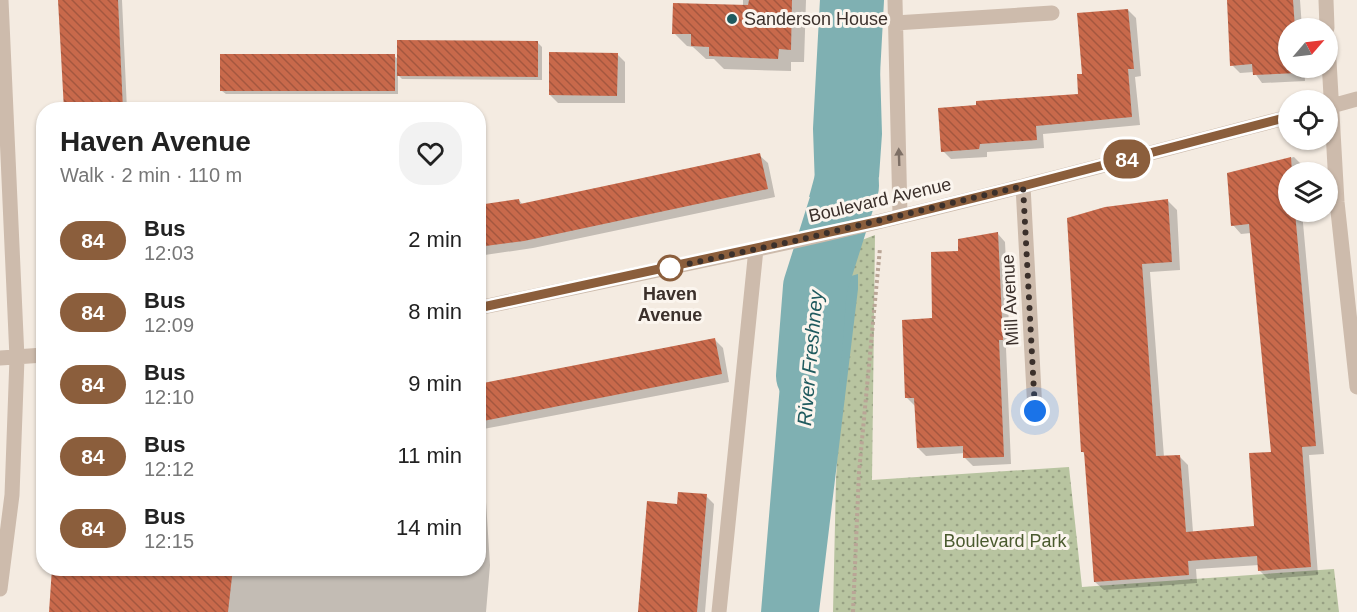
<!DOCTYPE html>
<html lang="en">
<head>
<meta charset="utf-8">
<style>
  :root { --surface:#fff; --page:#f2f2f2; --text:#222; --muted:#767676 }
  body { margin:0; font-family:Arial,sans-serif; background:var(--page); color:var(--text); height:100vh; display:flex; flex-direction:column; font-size:22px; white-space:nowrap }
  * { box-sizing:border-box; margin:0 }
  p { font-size:20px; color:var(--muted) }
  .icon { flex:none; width:33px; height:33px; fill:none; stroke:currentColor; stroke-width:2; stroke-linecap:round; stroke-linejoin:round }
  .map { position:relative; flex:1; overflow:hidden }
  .sheet { position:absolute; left:36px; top:102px; width:450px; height:474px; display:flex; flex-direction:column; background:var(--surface); border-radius:24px; box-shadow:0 2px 4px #0004 }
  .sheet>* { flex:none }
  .badge { padding:0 12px; border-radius:20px; font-size:21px; line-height:39px }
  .needle { width:39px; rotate:62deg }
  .fabs { position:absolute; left:1278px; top:18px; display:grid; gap:12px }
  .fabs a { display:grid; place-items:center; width:60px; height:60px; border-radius:50%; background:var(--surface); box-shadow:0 2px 4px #0004; font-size:30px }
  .you { position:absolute; width:30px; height:30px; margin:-15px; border:4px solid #fff; border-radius:50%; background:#1a73e8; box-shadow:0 0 0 9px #1a73e833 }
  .map>.badge { position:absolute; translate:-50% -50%; box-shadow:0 0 0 3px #fff }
  .round { display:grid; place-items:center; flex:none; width:63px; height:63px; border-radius:24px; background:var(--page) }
  .summary { display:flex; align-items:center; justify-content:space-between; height:102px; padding:0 24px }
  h1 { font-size:28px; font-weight:800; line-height:45px }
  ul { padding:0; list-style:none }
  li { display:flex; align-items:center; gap:18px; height:72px; padding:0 24px }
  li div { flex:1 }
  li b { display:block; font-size:22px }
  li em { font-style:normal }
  li .badge { min-width:66px; font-weight:700; text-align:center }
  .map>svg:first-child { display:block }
  .park { fill:url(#park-dots) }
  .water { fill:#7fb0b2 }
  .shadow { fill:#0003 }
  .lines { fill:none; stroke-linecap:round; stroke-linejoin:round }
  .river { stroke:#7fb0b2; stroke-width:64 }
  .building { fill:url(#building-back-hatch) }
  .path { stroke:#b9a596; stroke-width:4; stroke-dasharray:3 3; stroke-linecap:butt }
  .minor { stroke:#cdbbac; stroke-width:15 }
  .oneway { fill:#7d6f65 }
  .line-casing { stroke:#fff; stroke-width:14 }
  .line { stroke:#8b5e3c; stroke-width:9 }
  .walk { stroke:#3b302b; stroke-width:6; stroke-dasharray:0 10.8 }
  .poi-dot { fill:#1f5a5e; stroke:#fbf5ee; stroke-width:2 }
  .stop-dot { fill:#fff; stroke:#8b5e3c; stroke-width:3 }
  .labels { text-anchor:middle; stroke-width:6; stroke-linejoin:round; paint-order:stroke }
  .poi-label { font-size:18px; fill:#3b302b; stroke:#fbf5ee; text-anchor:start }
  .street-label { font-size:18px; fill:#3b302b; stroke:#fbf5ee }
  .stop-label { font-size:18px; font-weight:bold; fill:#3b302b; stroke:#fbf5ee }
  .park-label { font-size:18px; fill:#4a5a2e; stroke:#fbf5ee }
  .water-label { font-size:20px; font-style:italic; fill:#1f5a5e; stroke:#fbf5ee }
</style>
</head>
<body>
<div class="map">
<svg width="1357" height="612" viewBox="0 0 1357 612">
  <defs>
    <pattern id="park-dots" width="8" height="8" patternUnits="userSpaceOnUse" patternTransform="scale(1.5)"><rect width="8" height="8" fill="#b8c4a0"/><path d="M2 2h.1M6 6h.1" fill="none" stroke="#97a083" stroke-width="1.8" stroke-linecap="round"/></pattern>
    <pattern id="building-back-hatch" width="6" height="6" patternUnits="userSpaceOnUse" patternTransform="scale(1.5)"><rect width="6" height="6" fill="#c8694b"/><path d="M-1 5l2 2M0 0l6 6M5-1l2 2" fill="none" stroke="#a4573f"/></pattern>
  </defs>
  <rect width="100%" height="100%" fill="#f4ebe1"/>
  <path class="park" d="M 875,235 L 872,480 L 1069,467 L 1082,587 L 1334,569 L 1339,612 L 833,612 L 836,479 L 849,245 Z"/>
  <path class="water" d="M 830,0 L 878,0 L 882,134 L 879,177 L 866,185 L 809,197 L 819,160 Z
    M 858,274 L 858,289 L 819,612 L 761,612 L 787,301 L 796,292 Z"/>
  <path class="shadow" d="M 59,0 L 122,0 L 127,110 L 65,110 Z
    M 743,0 L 806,0 L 804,62 L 791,62 L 791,71 L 724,69 L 714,59 L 706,59 L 693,47 L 687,46 L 674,33 L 743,6 Z
    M 1229,0 L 1300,0 L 1302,28 L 1288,28 L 1288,68 L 1304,68 L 1305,81 L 1262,83 L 1254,72 L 1240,73 L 1232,65 Z
    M 1128,10 L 1136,18 L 1141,76 L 1135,77 L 1140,125 L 1043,134 L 1044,148 L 987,152 L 987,157 L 951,159 L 943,151 L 1080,95 L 1084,75 Z
    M 538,43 L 542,47 L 542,80 L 402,79 L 398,75 L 398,94 L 226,94 L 222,91 L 394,56 L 399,60 Z
    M 617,54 L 625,62 L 625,103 L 558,103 L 550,95 Z
    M 759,155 L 768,163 L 775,197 L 533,248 L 478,256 L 478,206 L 519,200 L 523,205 Z
    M 1294,157 L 1303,166 L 1304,172 L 1288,172 L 1288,212 L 1302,212 L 1324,454 L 1309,455 L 1318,575 L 1268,579 L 1259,570 L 1259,565 L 1196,569 L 1197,583 L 1104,590 L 1095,582 L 1085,455 L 1082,451 L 1068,219 L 1168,201 L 1177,210 L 1180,270 L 1150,272 L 1164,457 L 1179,456 L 1188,465 L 1193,532 L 1255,527 L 1272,453 L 1251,233 L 1241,234 L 1233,225 L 1228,174 Z
    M 998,234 L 1005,242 L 1010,347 L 1006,348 L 1011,464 L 973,466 L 965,458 L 965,453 L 926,456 L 918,448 L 915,406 L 907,398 L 959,252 Z
    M 715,340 L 723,348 L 729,382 L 478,430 L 478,385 Z
    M 706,496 L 714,504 L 705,612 L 639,612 L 679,505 Z
    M 478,497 L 486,502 L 490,565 L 486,612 L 51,612 L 201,568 L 478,568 Z"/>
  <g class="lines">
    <path class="river" d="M 808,376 L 815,287 L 847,186 L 845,129 L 852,0"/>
  </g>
  <path class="building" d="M 58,0 L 118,0 L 123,110 L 64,110 Z
    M 749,0 L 792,0 L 791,50 L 779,49 L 778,59 L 709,56 L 709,47 L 691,46 L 691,34 L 672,34 L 673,3 L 748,5 Z
    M 1227,0 L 1293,0 L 1295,28 L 1288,28 L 1288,68 L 1297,68 L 1297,73 L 1253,75 L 1252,64 L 1230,66 Z
    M 1128,9 L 1134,69 L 1128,69 L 1132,117 L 1036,126 L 1037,140 L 980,144 L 979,149 L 941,152 L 938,108 L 976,105 L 976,101 L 1078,94 L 1077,74 L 1082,74 L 1077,13 Z
    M 397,40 L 538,41 L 538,77 L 397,76 Z
    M 549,52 L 618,53 L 617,96 L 549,95 Z
    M 220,54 L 395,54 L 395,91 L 220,91 Z
    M 760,153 L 768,189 L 524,241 L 478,247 L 478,205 L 519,199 L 520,204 Z
    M 1291,157 L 1292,172 L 1288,172 L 1288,212 L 1295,212 L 1316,446 L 1302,447 L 1311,567 L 1258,571 L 1257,556 L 1188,561 L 1189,575 L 1094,582 L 1084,452 L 1081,452 L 1067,218 L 1105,207 L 1168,199 L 1172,262 L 1142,264 L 1156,456 L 1180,455 L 1186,532 L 1254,526 L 1249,453 L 1271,452 L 1249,224 L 1231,226 L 1227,173 Z
    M 998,232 L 1003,340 L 999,340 L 1004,457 L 963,458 L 963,446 L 917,448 L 914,398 L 905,398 L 902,320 L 932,318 L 931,252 L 958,251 L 958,239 Z
    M 715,338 L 722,374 L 478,422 L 478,384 Z
    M 678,492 L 707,494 L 697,612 L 638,612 L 647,501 L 677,504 Z
    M 52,568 L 233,568 L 228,612 L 49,612 Z"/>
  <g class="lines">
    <path class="path" d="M 853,612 L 859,472 L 880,248"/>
    <path class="minor" d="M 895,0 L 900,215
      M 1326,0 L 1327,28
      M 895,23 L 1052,13
      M 1328,43 L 1337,202 L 1357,387
      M 1328,107 L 1357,99
      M 1023,186 L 1035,411
      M 478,308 C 576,288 674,267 772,246 C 945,208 1117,162 1288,117
      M 0,358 L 44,355
      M 0,589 L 12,495 L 17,358 L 1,0
      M 719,612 L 756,249"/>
  </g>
  <defs><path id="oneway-solid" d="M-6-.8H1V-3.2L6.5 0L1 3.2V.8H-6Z" transform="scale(1.5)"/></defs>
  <use class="oneway" href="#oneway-solid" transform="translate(899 157) rotate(-92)"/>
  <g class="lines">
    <defs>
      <path id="line" d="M 478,308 L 881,221 L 1023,186 L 1288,117"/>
    </defs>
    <use href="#line" class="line-casing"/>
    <use href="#line" class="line"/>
    <path class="walk" d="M 670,268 L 664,269 L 794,241 L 1023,186 L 1035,411"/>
  </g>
  <circle class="poi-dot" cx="732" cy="19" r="6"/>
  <circle class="stop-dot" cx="670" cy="268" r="12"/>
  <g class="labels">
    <g class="poi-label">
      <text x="744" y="25">Sanderson House</text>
    </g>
    <g class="street-label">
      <text transform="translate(880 200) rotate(-13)" y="6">Boulevard Avenue</text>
      <text transform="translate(1010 300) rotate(-93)" y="6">Mill Avenue</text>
    </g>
    <g class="stop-label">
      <text x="670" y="300">Haven<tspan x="670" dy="21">Avenue</tspan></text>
    </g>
    <g class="park-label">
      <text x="1005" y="547">Boulevard Park</text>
    </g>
    <g class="water-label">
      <text transform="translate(810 358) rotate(-85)" y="7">River Freshney</text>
    </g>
  </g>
</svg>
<div class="fabs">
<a><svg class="needle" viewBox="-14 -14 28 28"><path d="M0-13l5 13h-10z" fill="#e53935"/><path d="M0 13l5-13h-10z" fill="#767676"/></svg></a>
<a><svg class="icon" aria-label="locate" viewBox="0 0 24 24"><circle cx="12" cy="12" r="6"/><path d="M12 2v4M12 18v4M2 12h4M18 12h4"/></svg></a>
<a><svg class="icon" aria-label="layers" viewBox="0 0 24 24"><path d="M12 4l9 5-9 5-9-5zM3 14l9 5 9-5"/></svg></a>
</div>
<div class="you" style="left:1035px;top:411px"></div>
<b class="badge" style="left:1127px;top:159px;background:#8b5e3c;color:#fff">84</b>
<section class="sheet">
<div class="summary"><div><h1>Haven Avenue</h1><p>Walk · 2 min · 110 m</p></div><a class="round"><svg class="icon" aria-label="heart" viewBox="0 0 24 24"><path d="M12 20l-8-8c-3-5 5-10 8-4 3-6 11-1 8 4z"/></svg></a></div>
<ul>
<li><span class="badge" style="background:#8b5e3c;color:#fff">84</span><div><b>Bus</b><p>12:03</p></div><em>2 min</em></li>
<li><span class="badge" style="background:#8b5e3c;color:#fff">84</span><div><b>Bus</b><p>12:09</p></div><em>8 min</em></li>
<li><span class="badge" style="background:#8b5e3c;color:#fff">84</span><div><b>Bus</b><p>12:10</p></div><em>9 min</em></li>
<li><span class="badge" style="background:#8b5e3c;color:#fff">84</span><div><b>Bus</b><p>12:12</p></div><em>11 min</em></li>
<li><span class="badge" style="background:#8b5e3c;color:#fff">84</span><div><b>Bus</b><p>12:15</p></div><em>14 min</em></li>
</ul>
</section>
</div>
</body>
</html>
